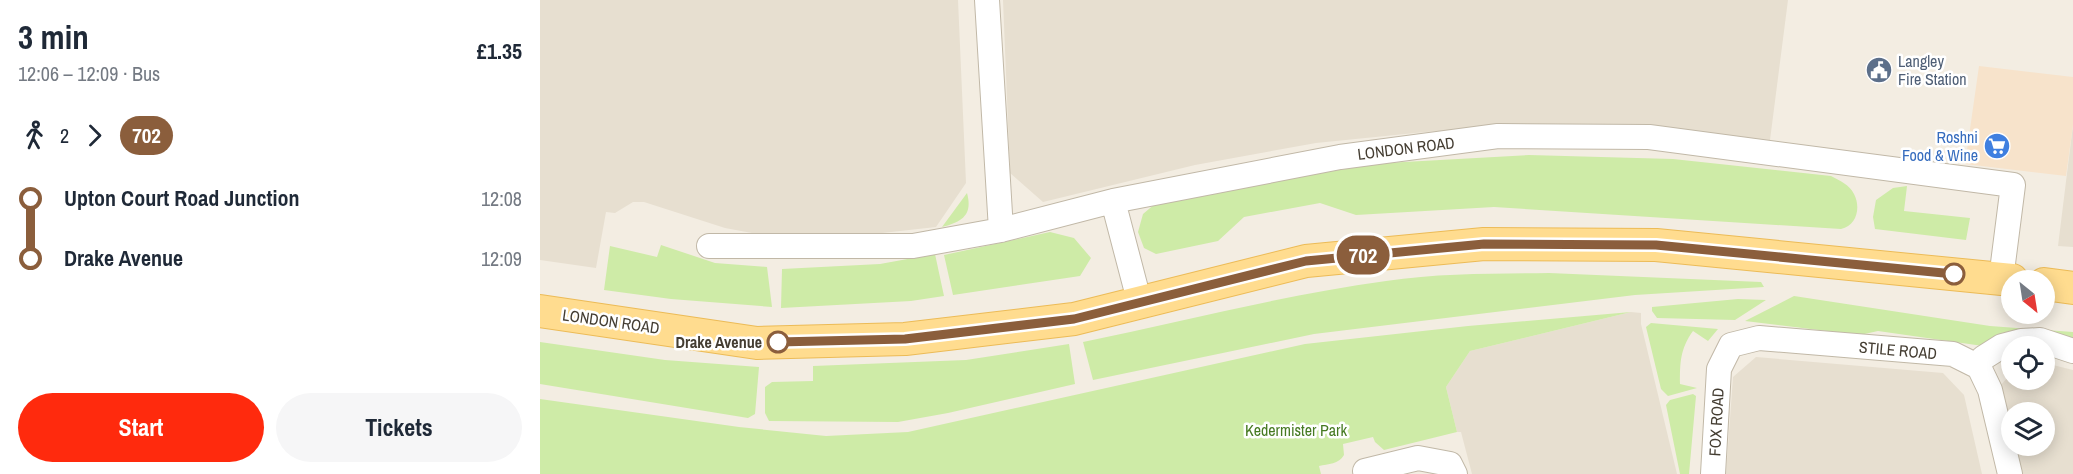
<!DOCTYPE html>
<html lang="en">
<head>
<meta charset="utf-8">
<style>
  :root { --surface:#fff; --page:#f6f6f7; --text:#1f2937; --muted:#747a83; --accent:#ff2a0d }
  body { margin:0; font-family:"Archivo Narrow",sans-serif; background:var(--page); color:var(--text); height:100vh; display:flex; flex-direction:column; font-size:22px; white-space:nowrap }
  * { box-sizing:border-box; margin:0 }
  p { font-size:20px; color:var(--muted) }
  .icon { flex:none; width:33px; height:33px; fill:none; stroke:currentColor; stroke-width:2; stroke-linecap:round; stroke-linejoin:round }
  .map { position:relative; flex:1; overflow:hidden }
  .side { display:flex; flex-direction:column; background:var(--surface); width:540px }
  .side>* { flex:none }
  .badge { padding:0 12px; border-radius:20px; font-size:21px; line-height:39px }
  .needle { width:39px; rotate:150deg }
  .tools { position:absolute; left:1461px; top:270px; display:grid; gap:12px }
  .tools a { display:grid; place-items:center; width:54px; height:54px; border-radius:50%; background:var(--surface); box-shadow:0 3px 15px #0003; font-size:30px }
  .map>.badge { position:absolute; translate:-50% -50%; box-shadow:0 0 0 3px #fff }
  .legs { display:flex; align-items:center; gap:9px; height:66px; padding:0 18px; font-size:20px }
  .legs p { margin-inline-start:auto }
  .overview { display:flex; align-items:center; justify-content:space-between; height:102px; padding:0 18px }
  h1 { font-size:33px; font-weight:700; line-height:45px }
  .cta { display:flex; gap:12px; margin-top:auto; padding:12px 18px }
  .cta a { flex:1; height:69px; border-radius:36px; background:var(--accent); color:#fff; font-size:24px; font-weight:700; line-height:69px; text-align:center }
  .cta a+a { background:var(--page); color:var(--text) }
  ul { padding:0 18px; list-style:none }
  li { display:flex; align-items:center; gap:21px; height:60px; font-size:22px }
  li i { display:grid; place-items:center; width:9px; height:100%; margin:0 8px; background:currentColor }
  li i::after { content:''; width:15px; height:15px; margin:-8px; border:4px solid; border-radius:50%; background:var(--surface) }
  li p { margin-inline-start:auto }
  li:first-child i { background:linear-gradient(#0000 50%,currentColor 0) }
  li:last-child i { background:linear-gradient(currentColor 50%,#0000 0) }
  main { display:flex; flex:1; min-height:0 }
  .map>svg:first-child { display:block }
  .residential { fill:#e7dfd0; fill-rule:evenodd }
  .commercial { fill:#f7e3cb }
  .green { fill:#ceeba7 }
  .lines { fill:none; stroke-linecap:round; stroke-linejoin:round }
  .minor-casing { stroke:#c1b8a7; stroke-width:26 }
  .major-casing { stroke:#ecbb57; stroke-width:34 }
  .minor { stroke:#fff; stroke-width:24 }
  .major { stroke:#ffdc8f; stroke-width:32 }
  .line-1-casing { stroke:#fff; stroke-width:14 }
  .line-1 { stroke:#8b5e3c; stroke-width:9 }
  .stop-1-dot { fill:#fff; stroke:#8b5e3c; stroke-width:3 }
  .labels { text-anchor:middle; stroke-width:5; stroke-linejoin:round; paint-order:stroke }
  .service-label { font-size:16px; fill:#4e5e75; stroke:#fff; text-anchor:start }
  .shop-label { font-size:16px; fill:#366cbe; stroke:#fff; text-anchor:end }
  .street-label { font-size:16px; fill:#443d32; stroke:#fff }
  .stop-label { font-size:16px; font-weight:bold; fill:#443d32; stroke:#fff; text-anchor:end }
  .park-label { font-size:16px; fill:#467a22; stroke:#fff }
</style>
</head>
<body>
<main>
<section class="side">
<div class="overview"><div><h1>3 min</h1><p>12:06 – 12:09 · Bus</p></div><b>£1.35</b></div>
<div class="legs"><svg class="icon" aria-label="walk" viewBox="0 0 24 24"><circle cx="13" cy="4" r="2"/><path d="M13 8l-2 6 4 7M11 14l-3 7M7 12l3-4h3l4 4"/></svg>2<svg class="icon" aria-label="forward" viewBox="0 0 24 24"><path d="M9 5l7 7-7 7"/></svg><b class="badge" style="background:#8b5e3c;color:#fff">702</b></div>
<ul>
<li><i style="color:#8b5e3c"></i><b>Upton Court Road Junction</b><p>12:08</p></li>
<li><i style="color:#8b5e3c"></i><b>Drake Avenue</b><p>12:09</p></li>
</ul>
<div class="cta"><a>Start</a><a>Tickets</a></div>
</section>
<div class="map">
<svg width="1533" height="474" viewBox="0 0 1533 474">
  <rect width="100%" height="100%" fill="#f3ede2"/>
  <path class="residential" d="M 0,0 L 418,0 L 426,183 L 396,227 L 333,234 L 238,238 L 185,228 L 104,202 L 93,202 L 75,213 L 66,212 L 56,268 L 0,260 Z
    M 463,0 L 1248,0 L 1230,140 L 1125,129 L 985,125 L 885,132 L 776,143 L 655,165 L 503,202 L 470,173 Z
    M 1533,125 L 1533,247 L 1518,246 Z
    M 1091,312 L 1101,313 L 1101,324 L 1137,474 L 932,474 L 921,432 L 917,432 L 906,387 L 930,351 Z
    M 1216,357 L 1403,373 L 1424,395 L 1442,474 L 1186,474 L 1193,377 Z
    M 1505,363 L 1533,370 L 1533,474 L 1478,474 L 1457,389 L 1471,374 L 1472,380 L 1504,380 ZM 1472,412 L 1504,412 L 1504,446 L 1472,446 Z"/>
  <path class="commercial" d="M 1439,66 L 1533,77 L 1533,125 L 1526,176 L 1425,164 Z"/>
  <path class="green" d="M 989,155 L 1133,159 L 1291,176 C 1300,181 1309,184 1314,194 C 1321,207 1317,226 1301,229 L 954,207 L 816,215 L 780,203 L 704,217 L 678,241 L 616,254 L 604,248 L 598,232 L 603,214 L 616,203 L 679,188 L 846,163 Z
    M 1367,186 L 1364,211 L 1430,218 L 1426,240 L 1335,229 L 1333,217 L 1336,200 L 1353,188 Z
    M 427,193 C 433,215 422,222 402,227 Z
    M 510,232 L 534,238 L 551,258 L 540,276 L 413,295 L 404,255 Z
    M 121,245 L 175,263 L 227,267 L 232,307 L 131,299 L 64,290 L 70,246 L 117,257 Z
    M 395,254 L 404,296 L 371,301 L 241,308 L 242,269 L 340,264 Z
    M 1009,273 L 1221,282 L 1224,287 L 1095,295 L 774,334 L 553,380 L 543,342 C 644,321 744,295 846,281 C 900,273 955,274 1009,273 Z
    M 1254,296 L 1450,326 L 1533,332 L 1533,348 L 1450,347 L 1338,331 L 1320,335 L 1205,321 Z
    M 1198,299 L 1226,300 L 1195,320 L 1117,318 L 1112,311 L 1112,307 Z
    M 1091,312 L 930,351 L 906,387 L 917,432 L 844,450 L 835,442 L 833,437 L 803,444 L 804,455 C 799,464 788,464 779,466 L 781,474 L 0,474 L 0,399 L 199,427 L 286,436 L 368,432 L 765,344 L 928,326 Z
    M 1111,323 L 1178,329 L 1168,341 L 1153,331 C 1140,349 1140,363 1140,384 L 1157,388 L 1128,396 L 1121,389 L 1106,327 Z
    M 0,342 L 125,360 L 219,367 L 215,414 L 208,418 L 0,384 Z
    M 529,344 L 535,384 L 408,413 L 358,422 L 229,421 L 225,413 L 225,387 L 232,382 L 273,381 L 273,366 L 426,360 Z
    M 1153,394 L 1156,396 L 1149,474 L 1140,474 L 1126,405 L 1130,400 Z"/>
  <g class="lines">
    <defs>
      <path id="minor" d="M 447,0 L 461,230
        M 573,201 L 600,304
        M 169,246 L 373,246 L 461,230 L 573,201 L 800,157 L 958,136 L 1109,137 L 1473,185 L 1461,279
        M 1439,367 L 1443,358 L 1462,346 L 1481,341 L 1500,340 L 1533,351
        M 825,471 L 878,458 L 910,464 L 915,474
        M 1173,474 L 1179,369 L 1191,345 L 1219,338 L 1413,354 L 1439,367 L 1450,390 L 1470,474"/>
      <path id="major" d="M 1504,284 L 1533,288
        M 0,311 L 217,343 L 365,339 L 534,319 L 766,261 L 944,244 L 1116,245 L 1472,280"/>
    </defs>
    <use href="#minor" class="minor-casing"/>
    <use href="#major" class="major-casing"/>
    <use href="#minor" class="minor"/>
    <use href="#major" class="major"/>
  </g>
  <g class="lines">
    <defs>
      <path id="line-1" d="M 238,342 L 365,339 L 534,319 L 766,261 L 944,244 L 1116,245 L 1414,274"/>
    </defs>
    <use href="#line-1" class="line-1-casing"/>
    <use href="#line-1" class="line-1"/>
  </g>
  <defs>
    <symbol id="civic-disc" viewBox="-11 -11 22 22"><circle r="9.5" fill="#5c6f8a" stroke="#fff"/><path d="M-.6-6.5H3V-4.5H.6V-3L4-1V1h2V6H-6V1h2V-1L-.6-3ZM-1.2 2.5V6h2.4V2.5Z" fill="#fff"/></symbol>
    <symbol id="supermarket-disc" viewBox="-11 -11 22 22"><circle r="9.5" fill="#3f7fe0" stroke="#fff"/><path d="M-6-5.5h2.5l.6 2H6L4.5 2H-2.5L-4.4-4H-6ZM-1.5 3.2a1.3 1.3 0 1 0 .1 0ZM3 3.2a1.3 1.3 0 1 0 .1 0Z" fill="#fff"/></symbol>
  </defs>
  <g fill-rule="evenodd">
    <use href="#civic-disc" x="1324" y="55" width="30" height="30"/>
    <use href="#supermarket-disc" x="1442" y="131" width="30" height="30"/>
  </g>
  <g class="stop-1-dot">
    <circle cx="1414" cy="274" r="10"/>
    <circle cx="238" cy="342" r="10"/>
  </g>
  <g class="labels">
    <g class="service-label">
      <text x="1358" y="67">Langley<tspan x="1358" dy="18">Fire Station</tspan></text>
    </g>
    <g class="shop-label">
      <text x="1438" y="143">Roshni<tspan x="1438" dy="18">Food &amp; Wine</tspan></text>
    </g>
    <g class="street-label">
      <text transform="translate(866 148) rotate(-7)" y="6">LONDON ROAD</text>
      <text transform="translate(71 321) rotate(8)" y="6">LONDON ROAD</text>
      <text transform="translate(1358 350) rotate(5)" y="6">STILE ROAD</text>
      <text transform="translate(1176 422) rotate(-87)" y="6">FOX ROAD</text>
    </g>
    <g class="stop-label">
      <text x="222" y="348">Drake Avenue</text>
    </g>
    <g class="park-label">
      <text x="756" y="436">Kedermister Park</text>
    </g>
  </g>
</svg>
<div class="tools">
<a><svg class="needle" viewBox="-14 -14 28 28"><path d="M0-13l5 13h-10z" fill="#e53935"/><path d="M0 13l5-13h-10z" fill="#747a83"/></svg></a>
<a><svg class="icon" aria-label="locate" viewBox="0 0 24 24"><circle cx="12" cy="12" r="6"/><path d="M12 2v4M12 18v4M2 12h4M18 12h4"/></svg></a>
<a><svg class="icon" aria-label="layers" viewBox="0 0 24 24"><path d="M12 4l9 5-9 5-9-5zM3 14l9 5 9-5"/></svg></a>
</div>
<b class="badge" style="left:823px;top:255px;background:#8b5e3c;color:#fff">702</b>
</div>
</main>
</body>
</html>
